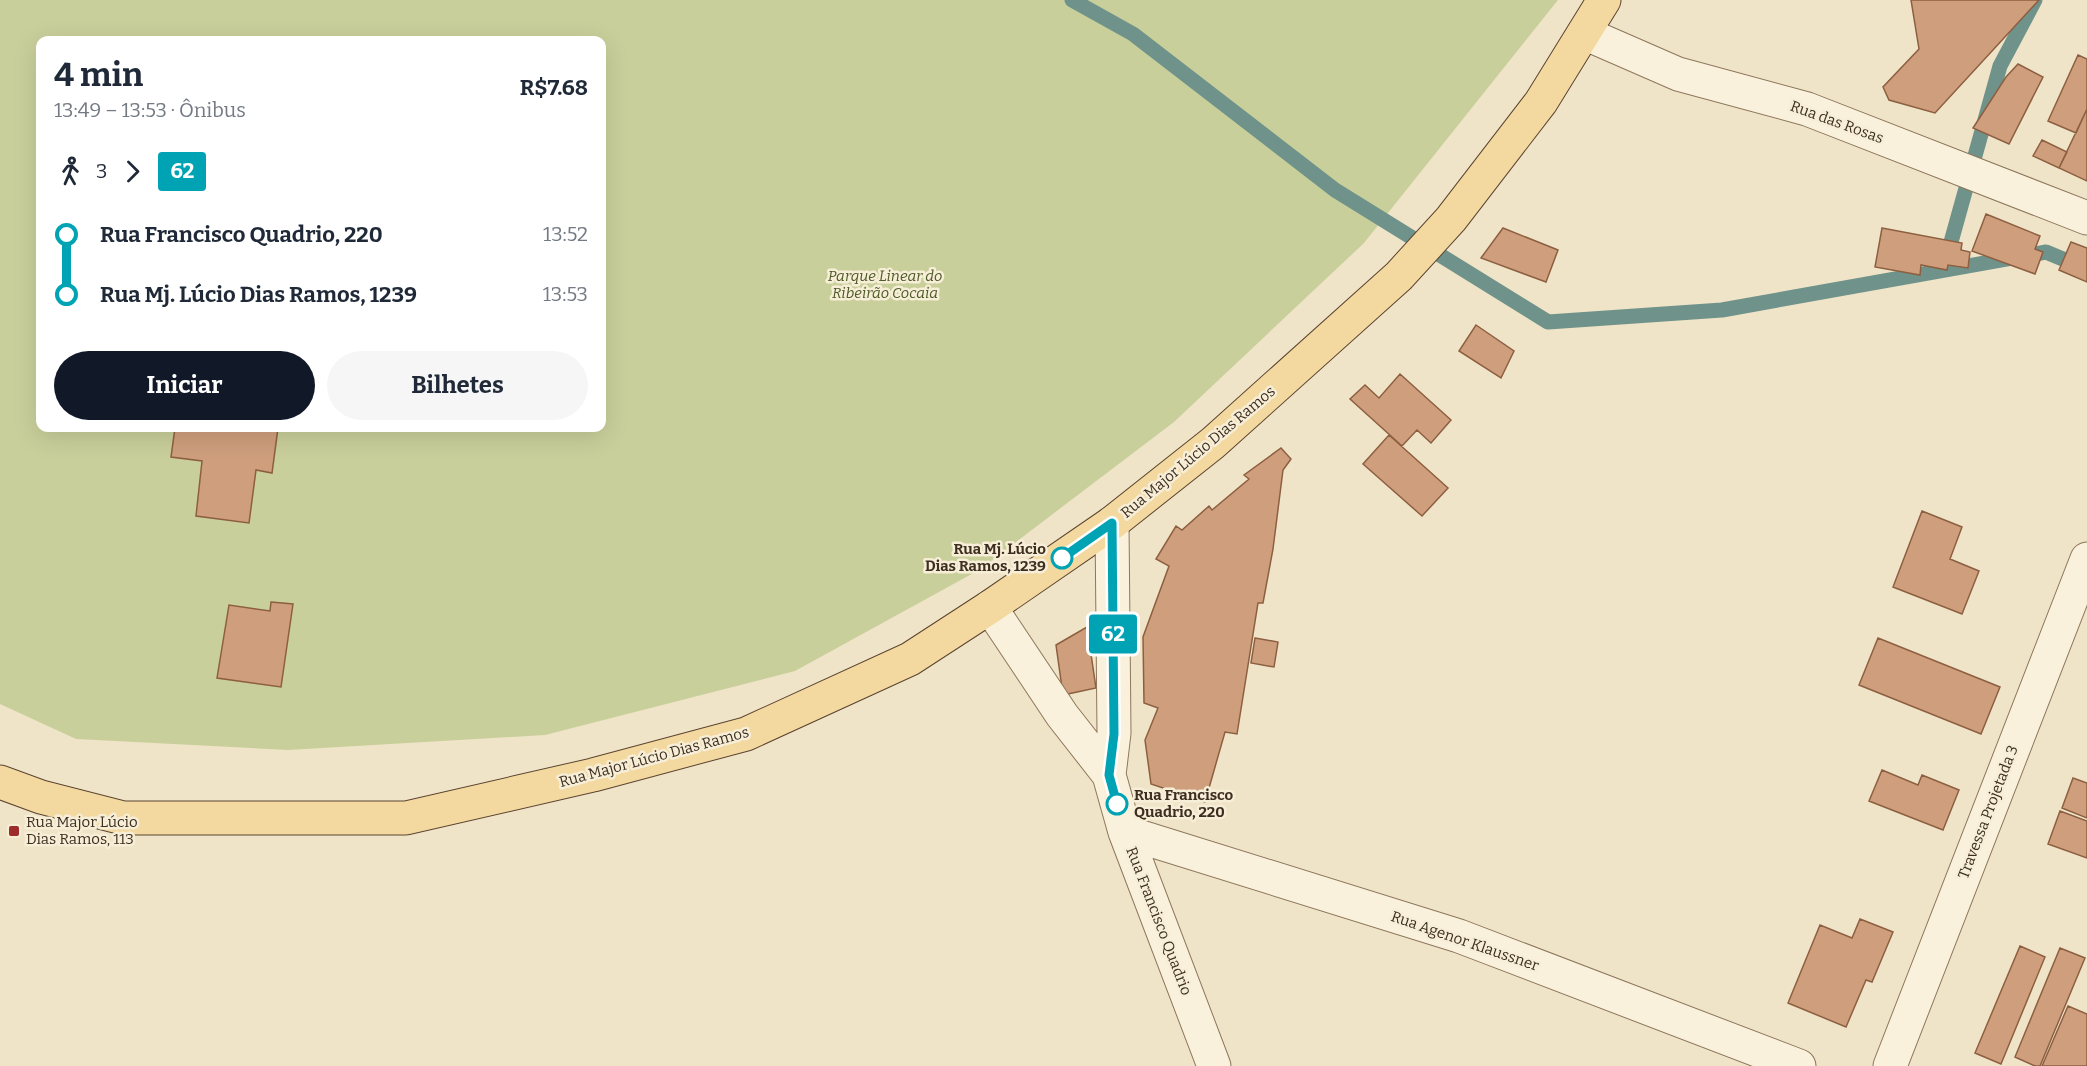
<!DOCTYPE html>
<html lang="pt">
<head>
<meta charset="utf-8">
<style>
  :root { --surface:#fff; --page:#f6f6f7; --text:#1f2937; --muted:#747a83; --accent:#111827 }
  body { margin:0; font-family:Bitter,serif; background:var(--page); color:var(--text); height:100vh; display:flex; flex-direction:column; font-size:22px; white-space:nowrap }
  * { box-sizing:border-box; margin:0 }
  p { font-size:20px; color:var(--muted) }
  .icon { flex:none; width:33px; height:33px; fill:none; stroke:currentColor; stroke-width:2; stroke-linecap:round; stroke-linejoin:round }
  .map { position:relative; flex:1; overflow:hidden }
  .panel { position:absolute; left:36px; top:36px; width:570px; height:396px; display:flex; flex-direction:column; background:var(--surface); border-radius:12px; box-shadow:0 6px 24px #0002 }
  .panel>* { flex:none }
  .badge { padding:0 12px; border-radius:4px; font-size:21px; line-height:39px }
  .map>.badge { position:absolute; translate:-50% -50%; box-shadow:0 0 0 3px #fff }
  .legs { display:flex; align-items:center; gap:9px; height:66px; padding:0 18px; font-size:20px }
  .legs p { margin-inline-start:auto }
  .head { display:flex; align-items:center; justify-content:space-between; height:102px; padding:0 18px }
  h1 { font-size:33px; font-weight:700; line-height:45px }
  .action { display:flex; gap:12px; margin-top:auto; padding:12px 18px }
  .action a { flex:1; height:69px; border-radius:36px; background:var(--accent); color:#fff; font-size:24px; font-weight:700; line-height:69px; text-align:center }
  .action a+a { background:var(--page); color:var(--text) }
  ul { padding:0 18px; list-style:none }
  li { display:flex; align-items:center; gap:21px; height:60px; font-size:22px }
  li i { display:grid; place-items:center; width:9px; height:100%; margin:0 8px; background:currentColor }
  li i::after { content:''; width:15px; height:15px; margin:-8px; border:4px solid; border-radius:50%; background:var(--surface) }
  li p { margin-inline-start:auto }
  li:first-child i { background:linear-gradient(#0000 50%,currentColor 0) }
  li:last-child i { background:linear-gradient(currentColor 50%,#0000 0) }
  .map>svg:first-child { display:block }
  .green { fill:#c9cf9b; fill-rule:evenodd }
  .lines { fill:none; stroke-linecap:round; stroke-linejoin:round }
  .stream { stroke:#6f938a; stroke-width:15 }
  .building { fill:#cf9f7d; stroke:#8d5f41; stroke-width:1.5 }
  .minor-casing { stroke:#8d765c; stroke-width:35 }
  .major-casing { stroke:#5b4430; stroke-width:35 }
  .minor { stroke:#faf1dc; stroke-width:33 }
  .major { stroke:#f3d9a0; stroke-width:33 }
  .line-1-casing { stroke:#fff; stroke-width:14 }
  .line-1 { stroke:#00a3b4; stroke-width:9 }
  .stop-1-dot { fill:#fff; stroke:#00a3b4; stroke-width:3 }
  .poi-dot { fill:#9e2a2b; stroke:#f7eed8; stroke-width:2 }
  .labels { text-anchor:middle; stroke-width:5; stroke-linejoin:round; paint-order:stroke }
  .street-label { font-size:15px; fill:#3d2e20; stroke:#f7eed8 }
  .park-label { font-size:15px; font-style:italic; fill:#4d5a26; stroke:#f7eed8 }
  .stop-label { font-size:15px; font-weight:bold; fill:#3d2e20; stroke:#f7eed8; text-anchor:end }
  .poi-label { font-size:15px; fill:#3d2e20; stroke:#f7eed8; text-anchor:start }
</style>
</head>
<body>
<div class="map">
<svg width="2087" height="1066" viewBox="0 0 2087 1066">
  <rect width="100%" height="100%" fill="#f0e4c8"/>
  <path class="green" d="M 0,0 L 1558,0 L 1364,243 L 1174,422 L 979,570 L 795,671 L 545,735 L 288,750 L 76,739 L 0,704 ZM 40,40 L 602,40 L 602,428 L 40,428 Z"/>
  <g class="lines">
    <path class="stream" d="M 1072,0 L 1133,34 L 1335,190 L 1548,322 L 1722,310 L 2046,252 L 2087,269
      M 1946,260 L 2000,66 L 2035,0"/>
  </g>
  <path class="building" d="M 1911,0 L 2039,0 L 1935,113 L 1889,100 L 1883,87 L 1919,49 Z
    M 2078,55 L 2087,59 L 2087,109 L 2076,133 L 2048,121 Z
    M 2018,64 L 2043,77 L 2009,144 L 1973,128 L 2006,77 Z
    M 2087,109 L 2087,181 L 2059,168 Z
    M 2042,140 L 2067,152 L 2059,168 L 2033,156 Z
    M 1986,214 L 2040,236 L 2035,249 L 2043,252 L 2035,274 L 1972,251 Z
    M 1503,228 L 1558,250 L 1546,282 L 1481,258 Z
    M 1882,228 L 1962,243 L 1961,250 L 1970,252 L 1968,268 L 1948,265 L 1947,270 L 1921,265 L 1920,275 L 1875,267 Z
    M 2071,242 L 2087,248 L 2087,282 L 2059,270 Z
    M 1476,325 L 1514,351 L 1501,378 L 1459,351 Z
    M 1400,374 L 1451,420 L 1431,443 L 1417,430 L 1402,446 L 1350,399 L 1365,385 L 1379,398 Z
    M 175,428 L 278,428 L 272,473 L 256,470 L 249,523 L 196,516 L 202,461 L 171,457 Z
    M 1389,435 L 1448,488 L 1422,516 L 1363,464 Z
    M 1281,448 L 1291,459 L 1283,470 L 1273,549 L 1263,603 L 1258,603 L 1237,734 L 1225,732 L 1205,802 L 1151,784 L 1145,740 L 1158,708 L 1144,703 L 1143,637 L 1169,566 L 1156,559 L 1176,526 L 1182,530 L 1209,506 L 1212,510 L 1249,479 L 1244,475 Z
    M 1922,511 L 1962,527 L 1950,559 L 1979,571 L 1962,614 L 1893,587 Z
    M 271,602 L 293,604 L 281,687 L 217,678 L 229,605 L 270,611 Z
    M 1087,627 L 1096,688 L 1063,695 L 1056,645 Z
    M 1255,638 L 1278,642 L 1274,667 L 1251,663 Z
    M 1878,638 L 2000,687 L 1981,734 L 1859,685 Z
    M 1882,770 L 1918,785 L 1922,775 L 1959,790 L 1943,830 L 1869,801 Z
    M 2073,778 L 2087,783 L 2087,818 L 2062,808 Z
    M 2060,811 L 2087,821 L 2087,858 L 2048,844 Z
    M 1860,919 L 1893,932 L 1872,982 L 1866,980 L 1846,1027 L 1788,1003 L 1820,925 L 1852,938 Z
    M 2020,946 L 2045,957 L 2001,1064 L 1975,1053 Z
    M 2060,948 L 2085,958 L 2040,1066 L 2035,1066 L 2015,1057 Z
    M 2068,1006 L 2087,1014 L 2087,1066 L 2042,1066 Z"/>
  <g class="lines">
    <defs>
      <path id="minor" d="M 1584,33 L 1678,74 L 1807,109 L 2087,218
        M 1112,523 L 1114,733 L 1109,775 L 1125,832 L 1214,1066
        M 990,607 L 1062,715 L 1109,775
        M 1125,832 L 1459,936 L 1799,1066
        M 1890,1066 L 2087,559"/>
      <path id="major" d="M 0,782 L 41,797 L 123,818 L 406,818 L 593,775 L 746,734 L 910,659 L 990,607 L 1112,523 L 1213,443 L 1399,276 L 1451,219 L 1541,102 L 1604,0"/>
    </defs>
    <use href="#minor" class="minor-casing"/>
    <use href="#major" class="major-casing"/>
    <use href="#minor" class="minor"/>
    <use href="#major" class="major"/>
  </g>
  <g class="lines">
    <defs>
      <path id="line-1" d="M 1062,558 L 1112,523 L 1114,734 L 1109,775 L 1117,804"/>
    </defs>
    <use href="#line-1" class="line-1-casing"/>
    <use href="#line-1" class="line-1"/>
  </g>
  <g class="stop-1-dot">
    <circle cx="1062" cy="558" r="10"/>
    <circle cx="1117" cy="804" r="10"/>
  </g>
  <rect class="poi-dot" x="8" y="825" width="12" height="12" rx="3"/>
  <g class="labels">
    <g class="street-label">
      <text transform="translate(1837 122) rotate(20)" y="5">Rua das Rosas</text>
      <text transform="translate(1198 452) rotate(-40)" y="5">Rua Major Lúcio Dias Ramos</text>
      <text transform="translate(654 757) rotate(-15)" y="5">Rua Major Lúcio Dias Ramos</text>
      <text transform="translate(1988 812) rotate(-69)" y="5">Travessa Projetada 3</text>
      <text transform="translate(1159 921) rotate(69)" y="5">Rua Francisco Quadrio</text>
      <text transform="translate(1465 941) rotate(19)" y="5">Rua Agenor Klaussner</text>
    </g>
    <g class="park-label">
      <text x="885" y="281">Parque Linear do<tspan x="885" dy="17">Ribeirão Cocaia</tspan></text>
    </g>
    <g class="stop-label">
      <text x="1046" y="554">Rua Mj. Lúcio<tspan x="1046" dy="17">Dias Ramos, 1239</tspan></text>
      <text x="1134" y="800" text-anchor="start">Rua Francisco<tspan x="1134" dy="17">Quadrio, 220</tspan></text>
    </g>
    <g class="poi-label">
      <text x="26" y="827">Rua Major Lúcio<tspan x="26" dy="17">Dias Ramos, 113</tspan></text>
    </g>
  </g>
</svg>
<b class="badge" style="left:1113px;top:634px;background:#00a3b4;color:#fff">62</b>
<section class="panel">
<div class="head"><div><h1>4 min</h1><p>13:49 – 13:53 · Ônibus</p></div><b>R$7.68</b></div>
<div class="legs"><svg class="icon" aria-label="walk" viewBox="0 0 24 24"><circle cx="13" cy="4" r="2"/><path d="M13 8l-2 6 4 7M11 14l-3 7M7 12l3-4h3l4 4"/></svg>3<svg class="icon" aria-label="forward" viewBox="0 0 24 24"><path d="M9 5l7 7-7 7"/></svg><b class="badge" style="background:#00a3b4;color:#fff">62</b></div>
<ul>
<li><i style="color:#00a3b4"></i><b>Rua Francisco Quadrio, 220</b><p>13:52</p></li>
<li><i style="color:#00a3b4"></i><b>Rua Mj. Lúcio Dias Ramos, 1239</b><p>13:53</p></li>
</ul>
<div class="action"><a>Iniciar</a><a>Bilhetes</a></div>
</section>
</div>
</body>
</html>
